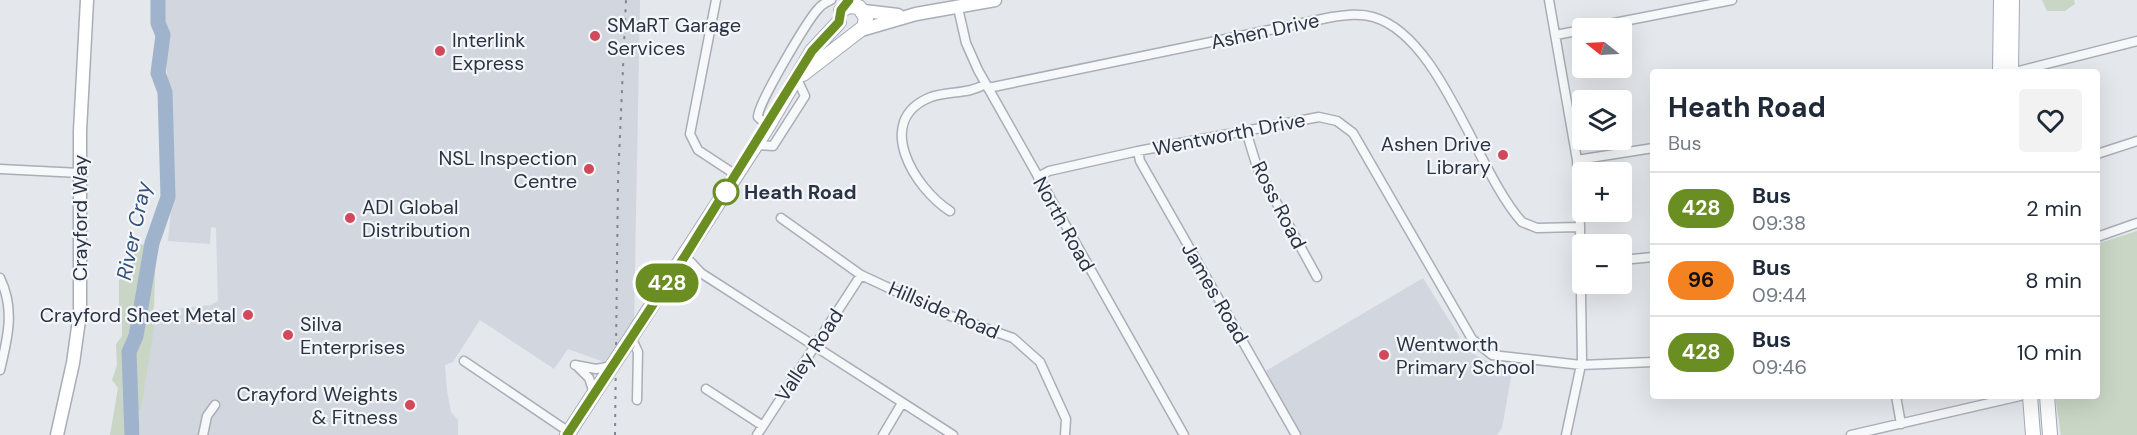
<!DOCTYPE html>
<html lang="en">
<head>
<meta charset="utf-8">
<style>
  :root { --surface:#fff; --page:#f2f2f3; --text:#1f2937; --muted:#747a83; --line:#e0e1e3 }
  body { margin:0; font-family:"DM Sans",sans-serif; background:var(--page); color:var(--text); height:100vh; display:flex; flex-direction:column; font-size:22px; white-space:nowrap }
  * { box-sizing:border-box; margin:0 }
  p { font-size:20px; color:var(--muted) }
  .icon { flex:none; width:33px; height:33px; fill:none; stroke:currentColor; stroke-width:2; stroke-linecap:round; stroke-linejoin:round }
  .map { position:relative; flex:1; overflow:hidden }
  .side { position:absolute; left:1650px; top:69px; width:450px; height:330px; display:flex; flex-direction:column; background:var(--surface); border-radius:6px; box-shadow:0 6px 24px #0002 }
  .side>* { flex:none }
  .badge { padding:0 12px; border-radius:20px; font-size:21px; line-height:39px }
  .needle { width:39px; rotate:288deg }
  .tools { position:absolute; left:1572px; top:18px; display:grid; gap:12px }
  .tools a { display:grid; place-items:center; width:60px; height:60px; border-radius:6px; background:var(--surface); box-shadow:0 6px 24px #0002; font-size:30px }
  .map>.badge { position:absolute; translate:-50% -50%; box-shadow:0 0 0 3px #fff }
  .round { display:grid; place-items:center; flex:none; width:63px; height:63px; border-radius:6px; background:var(--page) }
  .summary { display:flex; align-items:center; justify-content:space-between; height:102px; padding:0 18px }
  h1 { font-size:28px; font-weight:700; line-height:45px }
  ul { padding:0; list-style:none }
  li { display:flex; align-items:center; gap:18px; height:72px; padding:0 18px; border-top:2px solid var(--line) }
  li div { flex:1 }
  li b { display:block; font-size:22px }
  li em { font-style:normal }
  li .badge { min-width:66px; font-weight:700; text-align:center }
  .map>svg:first-child { display:block }
  .built { fill:#d2d6de }
  .green { fill:#c9d6c5 }
  .lines { fill:none; stroke-linecap:round; stroke-linejoin:round }
  .river { stroke:#9fb4cc; stroke-width:15 }
  .minor-casing { stroke:#a9aeb7; stroke-width:11 }
  .secondary-casing { stroke:#a9aeb7; stroke-width:15 }
  .primary-casing { stroke:#a3abb8; stroke-width:16 }
  .minor { stroke:#f7f8fa; stroke-width:8 }
  .secondary { stroke:#fff; stroke-width:12 }
  .primary { stroke:#fff; stroke-width:14 }
  .rail { stroke:#7d8696; stroke-width:2; stroke-dasharray:3 6; stroke-linecap:butt }
  .primary-bridge-casing { stroke:#a3abb8; stroke-width:16; stroke-linecap:butt }
  .primary-bridge { stroke:#fff; stroke-width:14 }
  .line-casing { stroke:#fff; stroke-width:14 }
  .line { stroke:#6b8e23; stroke-width:9 }
  .poi-dot { fill:#d1495b; stroke:#f4f6f9; stroke-width:2 }
  .stop-dot { fill:#fff; stroke:#6b8e23; stroke-width:3 }
  .labels { text-anchor:middle; stroke-width:4.5; stroke-linejoin:round; paint-order:stroke }
  .poi-label { font-size:20px; fill:#2b3445; stroke:#f4f6f9; text-anchor:start }
  .street-label { font-size:20px; fill:#2b3445; stroke:#f4f6f9 }
  .stop-label { font-size:20px; font-weight:bold; fill:#2b3445; stroke:#f4f6f9; text-anchor:start }
  .water-label { font-size:21px; font-style:italic; fill:#34527a; stroke:#f4f6f9 }
</style>
</head>
<body>
<div class="map">
<svg width="2137" height="435" viewBox="0 0 2137 435">
  <rect width="100%" height="100%" fill="#e4e7ec"/>
  <path class="built" d="M 163,0 L 640,0 L 634,322 L 604,362 L 568,349 L 554,369 L 480,320 L 453,362 L 445,365 L 447,390 L 451,412 L 458,420 L 458,435 L 140,435 L 138,405 L 155,311 L 211,305 L 218,301 L 216,228 L 211,227 L 210,244 L 168,241 L 173,194 Z
    M 1423,278 L 1459,336 L 1463,348 L 1488,362 L 1513,366 L 1502,428 L 1497,435 L 1302,435 L 1264,372 Z"/>
  <path class="green" d="M 2042,0 L 2074,0 L 2075,4 L 2065,11 L 2047,11 Z
    M 2137,231 L 2137,435 L 2061,435 L 2055,396 L 2097,396 L 2097,244 Z
    M 156,244 L 154,306 L 151,320 L 154,329 L 141,408 L 137,413 L 138,435 L 110,435 L 118,388 L 112,380 L 117,365 L 116,344 L 122,336 L 122,324 L 119,322 L 119,281 L 121,278 L 133,279 L 132,245 Z"/>
  <g class="lines">
    <path class="river" d="M 132,435 L 129,352 L 136,336 L 152,243 L 168,197 L 165,92 L 158,73 L 163,35 L 158,23 L 158,0"/>
    <defs>
      <path id="minor" d="M 716,0 L 690,134 L 698,150 L 736,175
        M 1549,0 L 1577,160 L 1580,227 L 1582,360 L 1566,435
        M 958,8 L 966,43 L 978,70 L 1184,435
        M 1588,28 L 1732,0
        M 1556,35 L 1582,30
        M 2015,72 L 2137,41
        M 988,88 L 1332,17 C 1346,15 1360,13 1373,17 C 1441,36 1476,171 1522,222 L 1537,228 L 1580,227
        M 768,126 L 758,117 C 757,105 808,19 819,8 C 822,4 827,2 831,0
        M 1246,131 L 1257,167 L 1317,277
        M 756,145 L 773,146 L 805,96 L 797,79
        M 1138,151 L 1140,161 L 1296,435
        M 2097,154 L 2137,141
        M 1577,160 L 1653,148
        M 0,169 L 80,173
        M 1038,177 L 1049,171 L 1138,151 L 1319,117 L 1337,121 L 1353,133 L 1472,339 L 1492,355 L 1581,365 L 1653,362
        M 950,211 C 915,189 872,120 931,97 C 948,91 970,94 985,84
        M 781,218 L 861,275 L 945,314 L 1013,338 L 1040,362 L 1066,419 L 1065,435
        M 2097,237 L 2137,223
        M 685,256 L 701,273 L 953,435
        M 1622,260 L 1653,257
        M 0,278 C 15,309 8,337 0,370
        M 631,337 L 638,352 L 637,400
        M 464,361 L 569,432
        M 575,365 L 596,369 L 612,366
        M 578,367 L 589,378 L 594,393
        M 706,389 L 763,426
        M 1896,396 L 1901,424
        M 203,435 L 207,416 L 215,405
        M 757,435 L 861,275
        M 883,435 L 902,403
        M 1851,435 L 2020,396"/>
      <path id="secondary" d="M 864,11 L 898,15
        M 861,30 L 916,14 L 995,0
        M 57,435 L 73,363 L 80,313 L 80,131 L 87,0"/>
      <path id="primary" d="M 2000,72 L 2001,0
        M 2011,72 L 2012,0
        M 803,74 L 864,27 L 866,18 L 859,7 L 848,6 L 841,11
        M 628,342 L 768,126 L 812,51 L 839,22
        M 2030,396 L 2033,435
        M 2047,396 L 2050,435
        M 567,435 L 612,366"/>
    </defs>
    <use href="#minor" class="minor-casing"/>
    <use href="#secondary" class="secondary-casing"/>
    <use href="#primary" class="primary-casing"/>
    <use href="#minor" class="minor"/>
    <use href="#secondary" class="secondary"/>
    <use href="#primary" class="primary"/>
    <path class="rail" d="M 615,435 L 618,180 L 626,0"/>
    <defs>
      <path id="primary-bridge" d="M 612,366 L 628,342"/>
    </defs>
    <use href="#primary-bridge" class="primary-bridge-casing"/>
    <use href="#primary-bridge" class="primary-bridge"/>
  </g>
  <g class="lines">
    <defs>
      <path id="line" d="M 567,435 L 685,256 L 812,51 L 839,22 L 841,10 L 849,0"/>
    </defs>
    <use href="#line" class="line-casing"/>
    <use href="#line" class="line"/>
  </g>
  <g class="poi-dot">
    <circle cx="595" cy="36" r="6"/>
    <circle cx="440" cy="51" r="6"/>
    <circle cx="1503" cy="155" r="6"/>
    <circle cx="589" cy="169" r="6"/>
    <circle cx="350" cy="218" r="6"/>
    <circle cx="248" cy="315" r="6"/>
    <circle cx="288" cy="335" r="6"/>
    <circle cx="1384" cy="355" r="6"/>
    <circle cx="410" cy="405" r="6"/>
  </g>
  <circle class="stop-dot" cx="726" cy="192" r="12"/>
  <g class="labels">
    <g class="poi-label">
      <text x="607" y="32">SMaRT Garage<tspan x="607" dy="23">Services</tspan></text>
      <text x="452" y="47">Interlink<tspan x="452" dy="23">Express</tspan></text>
      <text x="1491" y="151" text-anchor="end">Ashen Drive<tspan x="1491" dy="23">Library</tspan></text>
      <text x="577" y="165" text-anchor="end">NSL Inspection<tspan x="577" dy="23">Centre</tspan></text>
      <text x="362" y="214">ADI Global<tspan x="362" dy="23">Distribution</tspan></text>
      <text x="236" y="322" text-anchor="end">Crayford Sheet Metal</text>
      <text x="300" y="331">Silva<tspan x="300" dy="23">Enterprises</tspan></text>
      <text x="1396" y="351">Wentworth<tspan x="1396" dy="23">Primary School</tspan></text>
      <text x="398" y="401" text-anchor="end">Crayford Weights<tspan x="398" dy="23">&amp; Fitness</tspan></text>
    </g>
    <g class="street-label">
      <text transform="translate(1265 31) rotate(-12)" y="7">Ashen Drive</text>
      <text transform="translate(1229 134) rotate(-11)" y="7">Wentworth Drive</text>
      <text transform="translate(1279 205) rotate(63)" y="7">Ross Road</text>
      <text transform="translate(80 218) rotate(-90)" y="7">Crayford Way</text>
      <text transform="translate(1064 224) rotate(61)" y="7">North Road</text>
      <text transform="translate(1215 293) rotate(60)" y="7">James Road</text>
      <text transform="translate(944 310) rotate(23)" y="7">Hillside Road</text>
      <text transform="translate(809 355) rotate(-57)" y="7">Valley Road</text>
    </g>
    <g class="stop-label">
      <text x="744" y="199">Heath Road</text>
    </g>
    <g class="water-label">
      <text transform="translate(134 231) rotate(-78)" y="7">River Cray</text>
    </g>
  </g>
</svg>
<div class="tools">
<a><svg class="needle" viewBox="-14 -14 28 28"><path d="M0-13l5 13h-10z" fill="#e53935"/><path d="M0 13l5-13h-10z" fill="#747a83"/></svg></a>
<a><svg class="icon" aria-label="layers" viewBox="0 0 24 24"><path d="M12 4l9 5-9 5-9-5zM3 14l9 5 9-5"/></svg></a>
<a>+</a>
<a>−</a>
</div>
<b class="badge" style="left:667px;top:283px;background:#6b8e23;color:#fff">428</b>
<section class="side">
<div class="summary"><div><h1>Heath Road</h1><p>Bus</p></div><a class="round"><svg class="icon" aria-label="heart" viewBox="0 0 24 24"><path d="M12 20l-8-8c-3-5 5-10 8-4 3-6 11-1 8 4z"/></svg></a></div>
<ul>
<li><span class="badge" style="background:#6b8e23;color:#fff">428</span><div><b>Bus</b><p>09:38</p></div><em>2 min</em></li>
<li><span class="badge" style="background:#f58220;color:#111">96</span><div><b>Bus</b><p>09:44</p></div><em>8 min</em></li>
<li><span class="badge" style="background:#6b8e23;color:#fff">428</span><div><b>Bus</b><p>09:46</p></div><em>10 min</em></li>
</ul>
</section>
</div>
</body>
</html>
